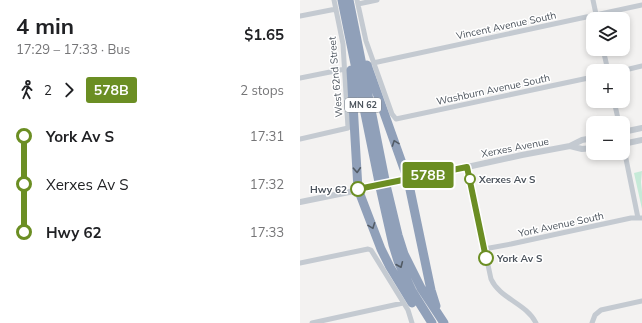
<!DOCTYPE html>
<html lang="en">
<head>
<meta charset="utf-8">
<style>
  :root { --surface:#fff; --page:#f2f2f2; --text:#202124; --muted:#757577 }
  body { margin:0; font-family:Mulish,sans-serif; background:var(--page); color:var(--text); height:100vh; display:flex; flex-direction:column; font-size:15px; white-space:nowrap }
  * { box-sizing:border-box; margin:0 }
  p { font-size:13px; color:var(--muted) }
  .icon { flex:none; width:22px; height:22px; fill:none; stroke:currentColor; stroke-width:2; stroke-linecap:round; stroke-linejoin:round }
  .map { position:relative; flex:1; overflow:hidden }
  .side { display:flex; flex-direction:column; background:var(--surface); width:300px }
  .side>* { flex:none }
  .badge { padding:0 8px; border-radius:3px; font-size:14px; line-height:26px }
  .buttons { position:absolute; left:286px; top:12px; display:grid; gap:8px }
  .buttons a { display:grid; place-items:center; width:44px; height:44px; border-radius:8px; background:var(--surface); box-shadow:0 2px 6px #0003; font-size:20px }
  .map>.badge { position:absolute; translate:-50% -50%; box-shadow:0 0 0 2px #fff }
  .legs { display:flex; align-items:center; gap:6px; height:44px; padding:0 16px; font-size:13px }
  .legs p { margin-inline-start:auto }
  .headline { display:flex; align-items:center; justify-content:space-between; height:68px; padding:0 16px }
  h1 { font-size:22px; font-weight:700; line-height:30px }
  ul { padding:0 16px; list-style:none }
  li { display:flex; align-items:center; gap:14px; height:48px; font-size:15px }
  li i { display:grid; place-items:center; width:6px; height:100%; margin:0 5px; background:currentColor }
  li i::after { content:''; width:10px; height:10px; margin:-5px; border:3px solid; border-radius:50%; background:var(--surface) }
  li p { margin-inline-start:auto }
  li:first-child i { background:linear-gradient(#0000 50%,currentColor 0) }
  li:last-child i { background:linear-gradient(currentColor 50%,#0000 0) }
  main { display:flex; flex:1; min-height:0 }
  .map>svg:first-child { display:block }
  .green { fill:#c6ead8 }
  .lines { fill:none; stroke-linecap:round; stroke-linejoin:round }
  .minor { stroke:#c4cad1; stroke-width:5 }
  .tertiary { stroke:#c4cad1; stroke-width:6 }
  .motorway { stroke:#90a0b9; stroke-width:9 }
  .oneway { stroke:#525b65 }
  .line-1-casing { stroke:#fff; stroke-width:9 }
  .line-1 { stroke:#6b8e23; stroke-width:6 }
  .stop-1-dot { fill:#fff; stroke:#6b8e23; stroke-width:2 }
  .labels { text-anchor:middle; stroke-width:3; stroke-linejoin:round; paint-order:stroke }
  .shield { fill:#fff; stroke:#81878d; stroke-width:1 }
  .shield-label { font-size:9px; font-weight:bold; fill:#4b535c }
  .street-label { font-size:10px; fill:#4b535c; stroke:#fff }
  .stop-label { font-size:10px; font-weight:bold; fill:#4b535c; stroke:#fff; text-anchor:start }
</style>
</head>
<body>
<main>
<section class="side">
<div class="headline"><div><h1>4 min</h1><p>17:29 – 17:33 · Bus</p></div><b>$1.65</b></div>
<div class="legs"><svg class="icon" aria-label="walk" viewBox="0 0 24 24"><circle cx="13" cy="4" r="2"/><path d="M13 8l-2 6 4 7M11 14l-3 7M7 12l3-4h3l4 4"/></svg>2<svg class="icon" aria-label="forward" viewBox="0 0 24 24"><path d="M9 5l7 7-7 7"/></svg><b class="badge" style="background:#6b8e23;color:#fff">578B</b><p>2 stops</p></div>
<ul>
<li><i style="color:#6b8e23"></i><b>York Av S</b><p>17:31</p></li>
<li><i style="color:#6b8e23"></i><span>Xerxes Av S</span><p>17:32</p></li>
<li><i style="color:#6b8e23"></i><b>Hwy 62</b><p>17:33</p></li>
</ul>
</section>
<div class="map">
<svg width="342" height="323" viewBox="0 0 342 323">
  <rect width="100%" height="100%" fill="#f3f2f1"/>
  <path class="green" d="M 342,171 L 341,182 L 342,192 L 342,209 L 334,173 Z"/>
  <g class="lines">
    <path class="minor" d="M 57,0 L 66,41 L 92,114 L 96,119 L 293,77
      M 293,0 L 297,19
      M 58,4 L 77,0
      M 0,16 L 36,9
      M 303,49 L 308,71
      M 73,63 L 342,5
      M 321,71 L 342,66
      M 0,78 L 45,69
      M 314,101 L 319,123
      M 0,139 L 48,128 L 43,44 L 34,0
      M 323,144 L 338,218
      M 167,167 L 191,279 C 200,299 226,303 236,323
      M 184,249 L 211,244 L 331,218 L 342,218
      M 0,263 L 68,249 L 71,250 L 108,310 L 112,323
      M 12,323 L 103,303
      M 292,323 L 295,315 L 301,310 L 342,301"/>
    <path class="tertiary" d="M 323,132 L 342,128
      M 323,144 L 342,140
      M 270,146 L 282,149 L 293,148
      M 0,202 L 108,180 L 222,155 L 270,146 L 282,140 L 293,138"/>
    <path class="motorway" d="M 42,0 L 80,187 L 93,245 L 98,261 L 112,291 L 132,323
      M 49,0 L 86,185 L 98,235 L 104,254 L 121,288 L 144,323
      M 67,65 L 108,180 L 131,290 L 136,306
      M 51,70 L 58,189 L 81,249 L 90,267 L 112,303"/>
  </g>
  <defs><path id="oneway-chevron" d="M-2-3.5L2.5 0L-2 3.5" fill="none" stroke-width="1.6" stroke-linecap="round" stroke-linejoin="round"/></defs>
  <g class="oneway">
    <use href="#oneway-chevron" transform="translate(95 143) rotate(-110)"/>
    <use href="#oneway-chevron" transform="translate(57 170) rotate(87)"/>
    <use href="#oneway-chevron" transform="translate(72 226) rotate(69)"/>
    <use href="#oneway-chevron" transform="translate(100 265) rotate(67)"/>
  </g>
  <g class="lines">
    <defs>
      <path id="line-1" d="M 58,189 L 167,167 L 186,258"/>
    </defs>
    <use href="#line-1" class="line-1-casing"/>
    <use href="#line-1" class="line-1"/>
  </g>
  <g class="stop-1-dot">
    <circle cx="170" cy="179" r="5"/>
    <circle cx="58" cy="189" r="7"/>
    <circle cx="186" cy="258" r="7"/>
  </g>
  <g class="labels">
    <rect class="shield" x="45" y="98" width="36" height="14" rx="3"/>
    <g class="shield-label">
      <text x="63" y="108">MN 62</text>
    </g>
    <g class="street-label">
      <text transform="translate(206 25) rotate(-12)" y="4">Vincent Avenue South</text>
      <text transform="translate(35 77) rotate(-95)" y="4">West 62nd Street</text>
      <text transform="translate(193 89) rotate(-12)" y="4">Washburn Avenue South</text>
      <text transform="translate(215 147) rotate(-11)" y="4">Xerxes Avenue</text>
      <text transform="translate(261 224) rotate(-12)" y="4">York Avenue South</text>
    </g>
    <g class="stop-label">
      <text x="179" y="183">Xerxes Av S</text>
      <text x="47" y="193" text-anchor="end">Hwy 62</text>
      <text x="197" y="262">York Av S</text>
    </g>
  </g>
</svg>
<div class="buttons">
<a><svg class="icon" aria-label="layers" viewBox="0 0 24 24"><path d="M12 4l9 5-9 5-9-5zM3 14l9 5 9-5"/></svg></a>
<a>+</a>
<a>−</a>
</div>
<b class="badge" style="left:128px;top:175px;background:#6b8e23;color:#fff">578B</b>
</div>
</main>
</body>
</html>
